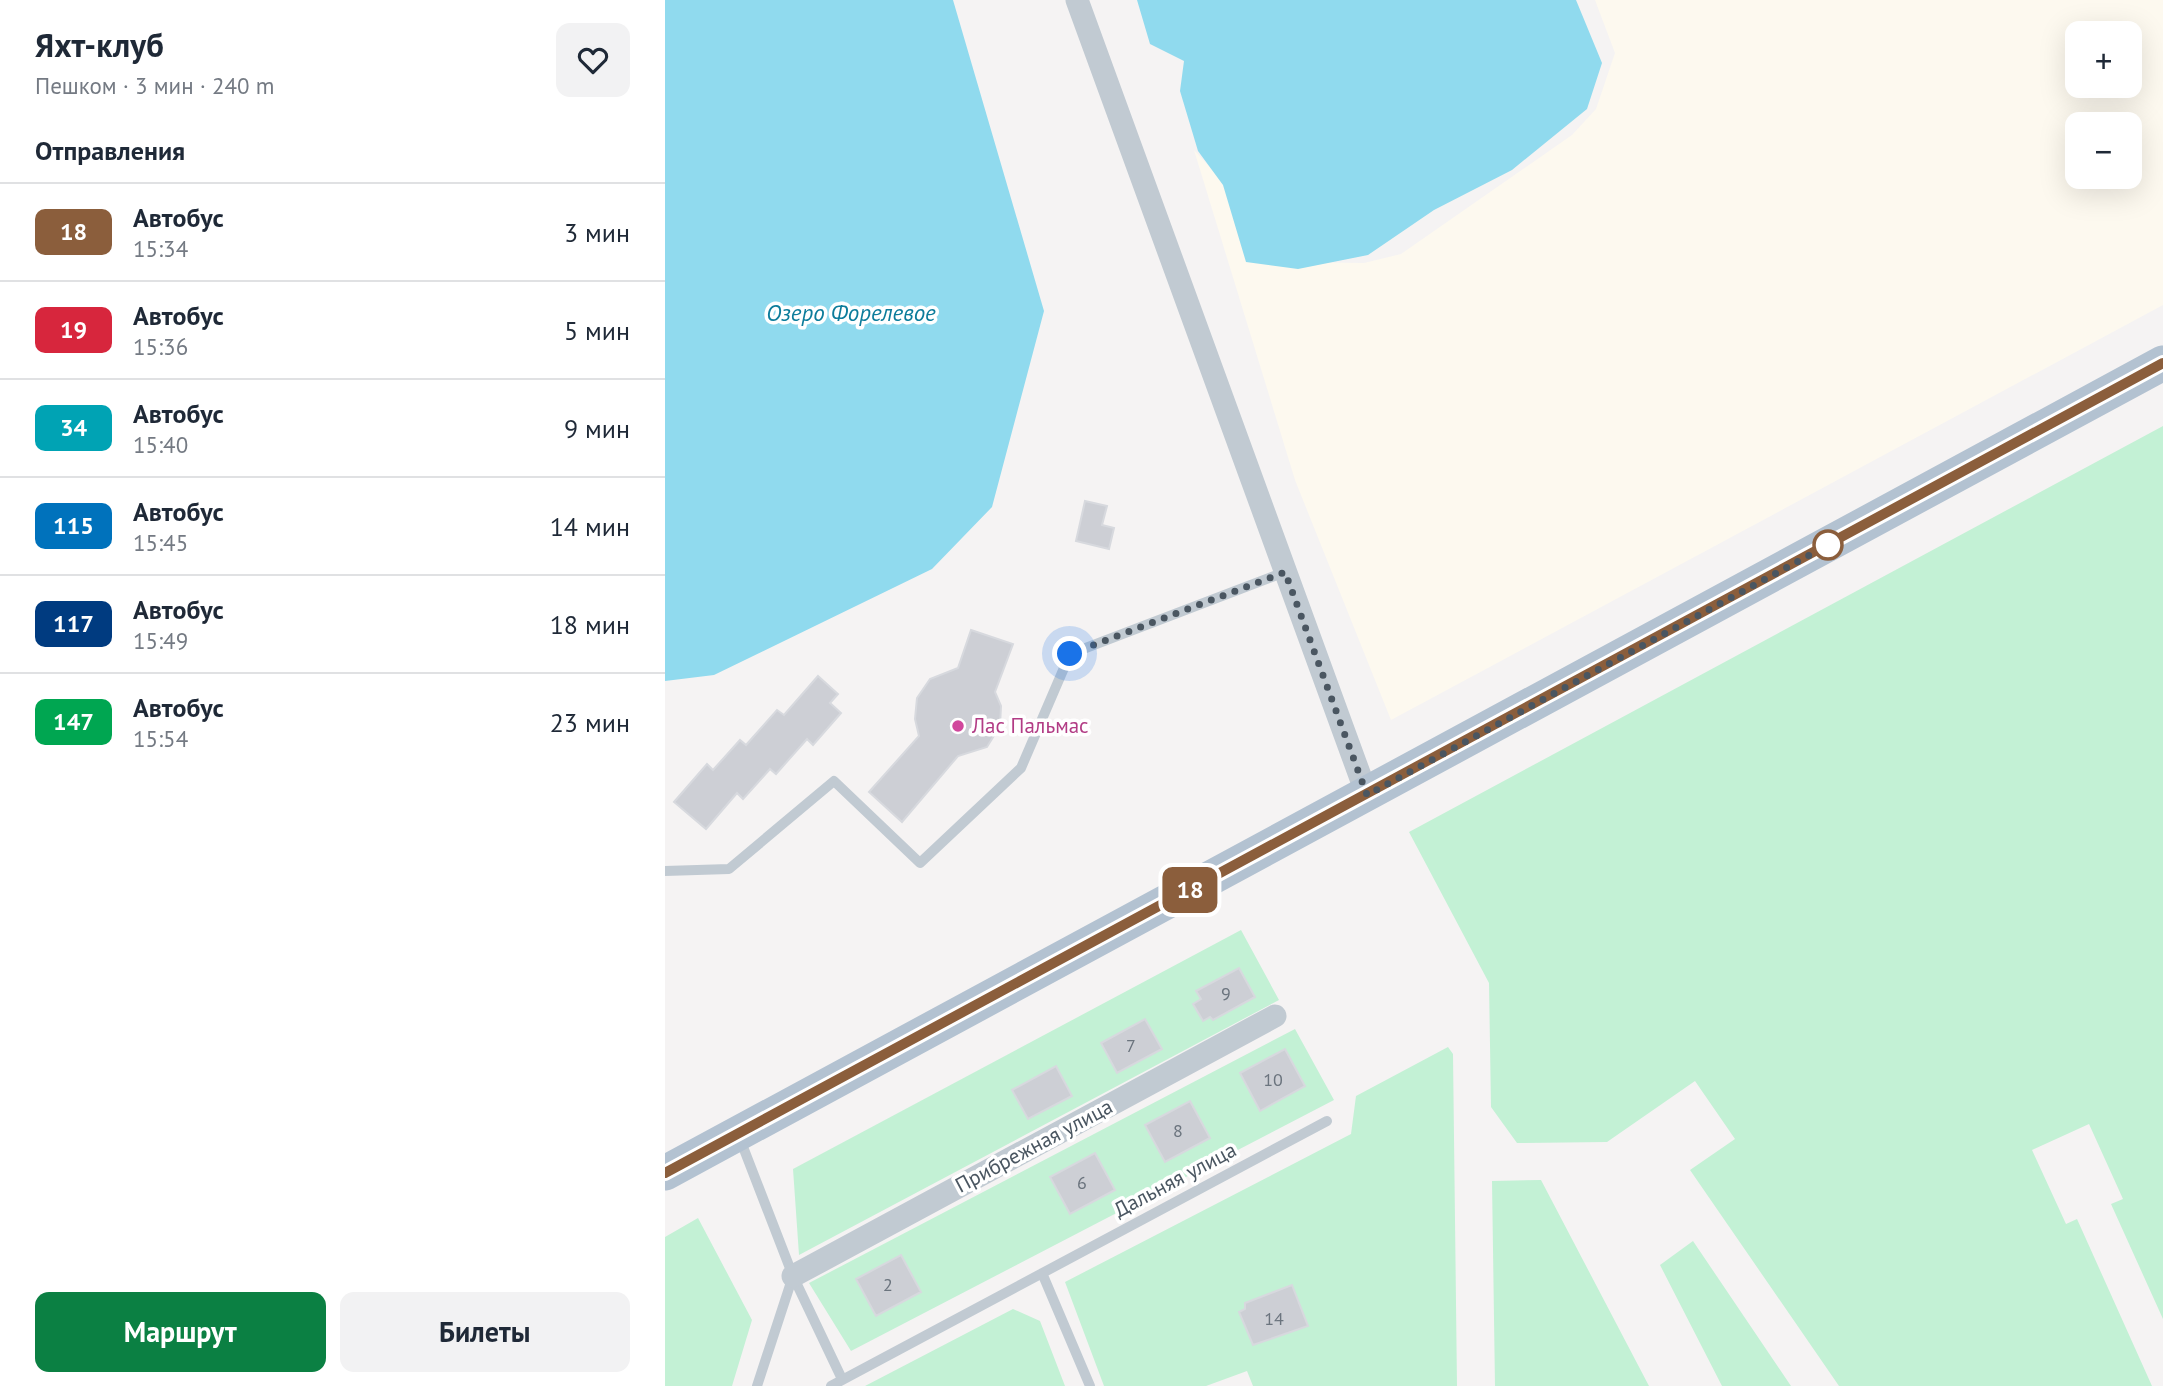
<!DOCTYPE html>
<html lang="ru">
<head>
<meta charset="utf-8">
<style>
  :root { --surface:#fff; --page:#f2f2f3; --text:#1f2937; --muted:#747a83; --line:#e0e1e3; --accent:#0b8043 }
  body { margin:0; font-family:"PT Sans",sans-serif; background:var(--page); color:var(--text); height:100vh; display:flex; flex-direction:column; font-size:26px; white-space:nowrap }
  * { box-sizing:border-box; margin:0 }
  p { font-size:23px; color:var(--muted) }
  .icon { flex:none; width:38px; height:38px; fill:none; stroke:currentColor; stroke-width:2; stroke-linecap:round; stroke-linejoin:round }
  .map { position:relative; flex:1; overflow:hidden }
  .details { display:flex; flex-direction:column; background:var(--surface); width:665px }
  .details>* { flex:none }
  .badge { padding:0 14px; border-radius:10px; font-size:24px; line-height:46px }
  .tools { position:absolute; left:1400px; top:21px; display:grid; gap:14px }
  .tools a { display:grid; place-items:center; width:77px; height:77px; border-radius:14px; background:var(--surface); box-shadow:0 7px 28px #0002; font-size:35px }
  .you { position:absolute; width:35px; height:35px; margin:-18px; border:5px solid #fff; border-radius:50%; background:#1a73e8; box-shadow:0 0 0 10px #1a73e833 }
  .map>.badge { position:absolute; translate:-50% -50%; box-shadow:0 0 0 4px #fff }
  h2 { padding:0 35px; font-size:26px; line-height:63px }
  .round { display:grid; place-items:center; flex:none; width:74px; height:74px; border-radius:14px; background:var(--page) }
  .overview { display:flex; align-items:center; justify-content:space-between; height:119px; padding:0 35px }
  h1 { font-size:33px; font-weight:800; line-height:52px }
  .action { display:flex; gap:14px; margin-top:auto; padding:14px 35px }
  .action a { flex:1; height:80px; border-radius:14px; background:var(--accent); color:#fff; font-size:28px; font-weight:800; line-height:80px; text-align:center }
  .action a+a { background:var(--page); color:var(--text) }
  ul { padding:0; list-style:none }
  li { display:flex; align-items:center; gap:21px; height:98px; padding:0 35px; border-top:2px solid var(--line) }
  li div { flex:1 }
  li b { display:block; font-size:26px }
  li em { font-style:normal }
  li .badge { min-width:77px; font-weight:700; text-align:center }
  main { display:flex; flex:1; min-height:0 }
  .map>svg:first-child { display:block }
  .commercial { fill:#fdf9ef; fill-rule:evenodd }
  .green { fill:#c3f1d5 }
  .water { fill:#90daee }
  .building { fill:#cdcfd5; stroke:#d7d9de; stroke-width:2 }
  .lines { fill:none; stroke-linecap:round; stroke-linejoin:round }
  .lane { stroke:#c1cad2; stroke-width:10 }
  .street { stroke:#c1cad2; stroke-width:23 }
  .primary { stroke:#b3c2d1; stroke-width:35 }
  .line-casing { stroke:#fff; stroke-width:16 }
  .line { stroke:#8b5e3c; stroke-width:10 }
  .walk { stroke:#4a5661; stroke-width:7; stroke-dasharray:0 12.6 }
  .stop-dot { fill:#fff; stroke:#8b5e3c; stroke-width:3.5 }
  .hotel-dot { fill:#d1479c; stroke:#fff; stroke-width:2.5 }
  .labels { text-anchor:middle; stroke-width:7; stroke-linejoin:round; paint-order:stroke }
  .number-label { font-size:18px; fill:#6b747e }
  .hotel-label { font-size:21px; fill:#b23c85; stroke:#fff; text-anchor:start }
  .street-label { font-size:21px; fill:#4a5661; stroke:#fff }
  .water-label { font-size:23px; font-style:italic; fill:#0c7c9b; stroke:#fff }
</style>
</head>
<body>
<main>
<section class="details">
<div class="overview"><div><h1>Яхт-клуб</h1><p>Пешком · 3 мин · 240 m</p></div><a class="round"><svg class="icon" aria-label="heart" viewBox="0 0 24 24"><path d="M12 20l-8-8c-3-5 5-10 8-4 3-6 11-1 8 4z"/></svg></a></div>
<h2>Отправления</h2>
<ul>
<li><span class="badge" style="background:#8b5e3c;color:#fff">18</span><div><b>Автобус</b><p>15:34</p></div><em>3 мин</em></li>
<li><span class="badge" style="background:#d7263d;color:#fff">19</span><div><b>Автобус</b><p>15:36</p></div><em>5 мин</em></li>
<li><span class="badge" style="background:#00a3b4;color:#fff">34</span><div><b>Автобус</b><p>15:40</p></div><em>9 мин</em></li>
<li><span class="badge" style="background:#0072bc;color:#fff">115</span><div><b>Автобус</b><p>15:45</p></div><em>14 мин</em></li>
<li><span class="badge" style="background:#003b80;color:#fff">117</span><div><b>Автобус</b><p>15:49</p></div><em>18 мин</em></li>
<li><span class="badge" style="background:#00a651;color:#fff">147</span><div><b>Автобус</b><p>15:54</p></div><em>23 мин</em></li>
</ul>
<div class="action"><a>Маршрут</a><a>Билеты</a></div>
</section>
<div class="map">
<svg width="1498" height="1386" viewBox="0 0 1498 1386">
  <rect width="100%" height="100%" fill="#f5f3f3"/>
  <path class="commercial" d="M 930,0 L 1498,0 L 1498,305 L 726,720 L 630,480 L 529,150 L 563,187 L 618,262 L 699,263 L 736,254 L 907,135 L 931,109 L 950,53 ZM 1412,33 L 1465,33 L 1465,86 L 1412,86 ZM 1412,124 L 1465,124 L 1465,177 L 1412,177 Z"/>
  <path class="green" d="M 1498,426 L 1498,1319 L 1446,1204 L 1458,1199 L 1424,1124 L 1367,1150 L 1401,1224 L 1412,1219 L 1487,1386 L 1174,1386 L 1025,1170 L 1070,1139 L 1030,1081 L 942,1142 L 852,1143 L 826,1107 L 824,983 L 744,832 Z
    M 576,930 L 614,1000 L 134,1255 L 128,1169 Z
    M 630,1029 L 669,1100 L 186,1351 L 144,1283 Z
    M 783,1047 L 788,1054 L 792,1386 L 588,1386 L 582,1371 L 541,1386 L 439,1386 L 400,1282 L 686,1134 L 691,1096 Z
    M 876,1180 L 984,1386 L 830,1386 L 827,1181 Z
    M 33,1218 L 87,1320 L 67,1386 L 0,1386 L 0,1237 Z
    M 1028,1241 L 1126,1386 L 1057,1386 L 995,1265 Z
    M 348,1309 L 375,1321 L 400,1386 L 200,1386 Z"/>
  <path class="water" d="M 0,0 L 288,0 L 379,311 L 327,507 L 267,569 L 49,675 L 0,681 Z
    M 472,0 L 911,0 L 937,63 L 922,109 L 847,170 L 769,210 L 703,255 L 633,269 L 581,262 L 558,185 L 533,151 L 515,91 L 519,61 L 485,44 Z"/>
  <path class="building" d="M 420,501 L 442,506 L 437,525 L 449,528 L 444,549 L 411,541 Z
    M 306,630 L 348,644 L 330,692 L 336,706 L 335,726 L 322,747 L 293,756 L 237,822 L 204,792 L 254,736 L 250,719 L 252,698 L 265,679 L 293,668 Z
    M 153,676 L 173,694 L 165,703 L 176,713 L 148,745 L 142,739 L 111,774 L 105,769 L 78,799 L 72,793 L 41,829 L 9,802 L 42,764 L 48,770 L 75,740 L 81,745 L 112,710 L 119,715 Z
    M 574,968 L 590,997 L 548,1020 L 545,1017 L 538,1021 L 528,1004 L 536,999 L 531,991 Z
    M 480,1019 L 497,1049 L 452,1073 L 436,1043 Z
    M 620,1049 L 640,1086 L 595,1111 L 575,1073 Z
    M 391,1066 L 407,1096 L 363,1119 L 347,1090 Z
    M 525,1101 L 545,1138 L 500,1162 L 480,1125 Z
    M 430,1153 L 450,1190 L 405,1214 L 385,1177 Z
    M 236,1255 L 256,1292 L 211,1316 L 191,1279 Z
    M 627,1285 L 643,1326 L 588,1345 L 574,1312 L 580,1309 L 580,1303 Z"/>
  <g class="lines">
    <path class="lane" d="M 0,871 L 64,869 L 169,781 L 255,863 L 356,768 L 405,654 L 620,572
      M 75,1139 L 128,1276 L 177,1379
      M 377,1273 L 425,1386
      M 92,1386 L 128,1276
      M 166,1386 L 662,1121"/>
    <path class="street" d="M 412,0 L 702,795
      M 128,1276 L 610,1016"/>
    <path class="primary" d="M 0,1173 L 1498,363"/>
  </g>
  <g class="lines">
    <defs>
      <path id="line" d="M 0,1173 L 1498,363"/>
    </defs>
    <use href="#line" class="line-casing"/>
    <use href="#line" class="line"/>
    <path class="walk" d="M 405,654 L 620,572 L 702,795 L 1163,545"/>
  </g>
  <circle class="stop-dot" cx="1163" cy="545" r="14"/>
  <circle class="hotel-dot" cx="293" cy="726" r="7"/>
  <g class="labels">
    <g class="number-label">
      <text x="561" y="1000">9</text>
      <text x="466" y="1052">7</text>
      <text x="608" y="1086">10</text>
      <text x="513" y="1137">8</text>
      <text x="417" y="1189">6</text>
      <text x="223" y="1291">2</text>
      <text x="609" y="1325">14</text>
    </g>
    <g class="hotel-label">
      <text x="307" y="733">Лас Пальмас</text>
    </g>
    <g class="street-label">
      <text transform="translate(369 1146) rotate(-28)" y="7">Прибрежная улица</text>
      <text transform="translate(510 1180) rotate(-28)" y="7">Дальняя улица</text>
    </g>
    <g class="water-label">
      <text x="186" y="321">Озеро Форелевое</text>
    </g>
  </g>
</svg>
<div class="tools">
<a>+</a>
<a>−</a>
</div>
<div class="you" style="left:405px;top:654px"></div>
<b class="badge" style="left:525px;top:890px;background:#8b5e3c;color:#fff">18</b>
</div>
</main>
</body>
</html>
